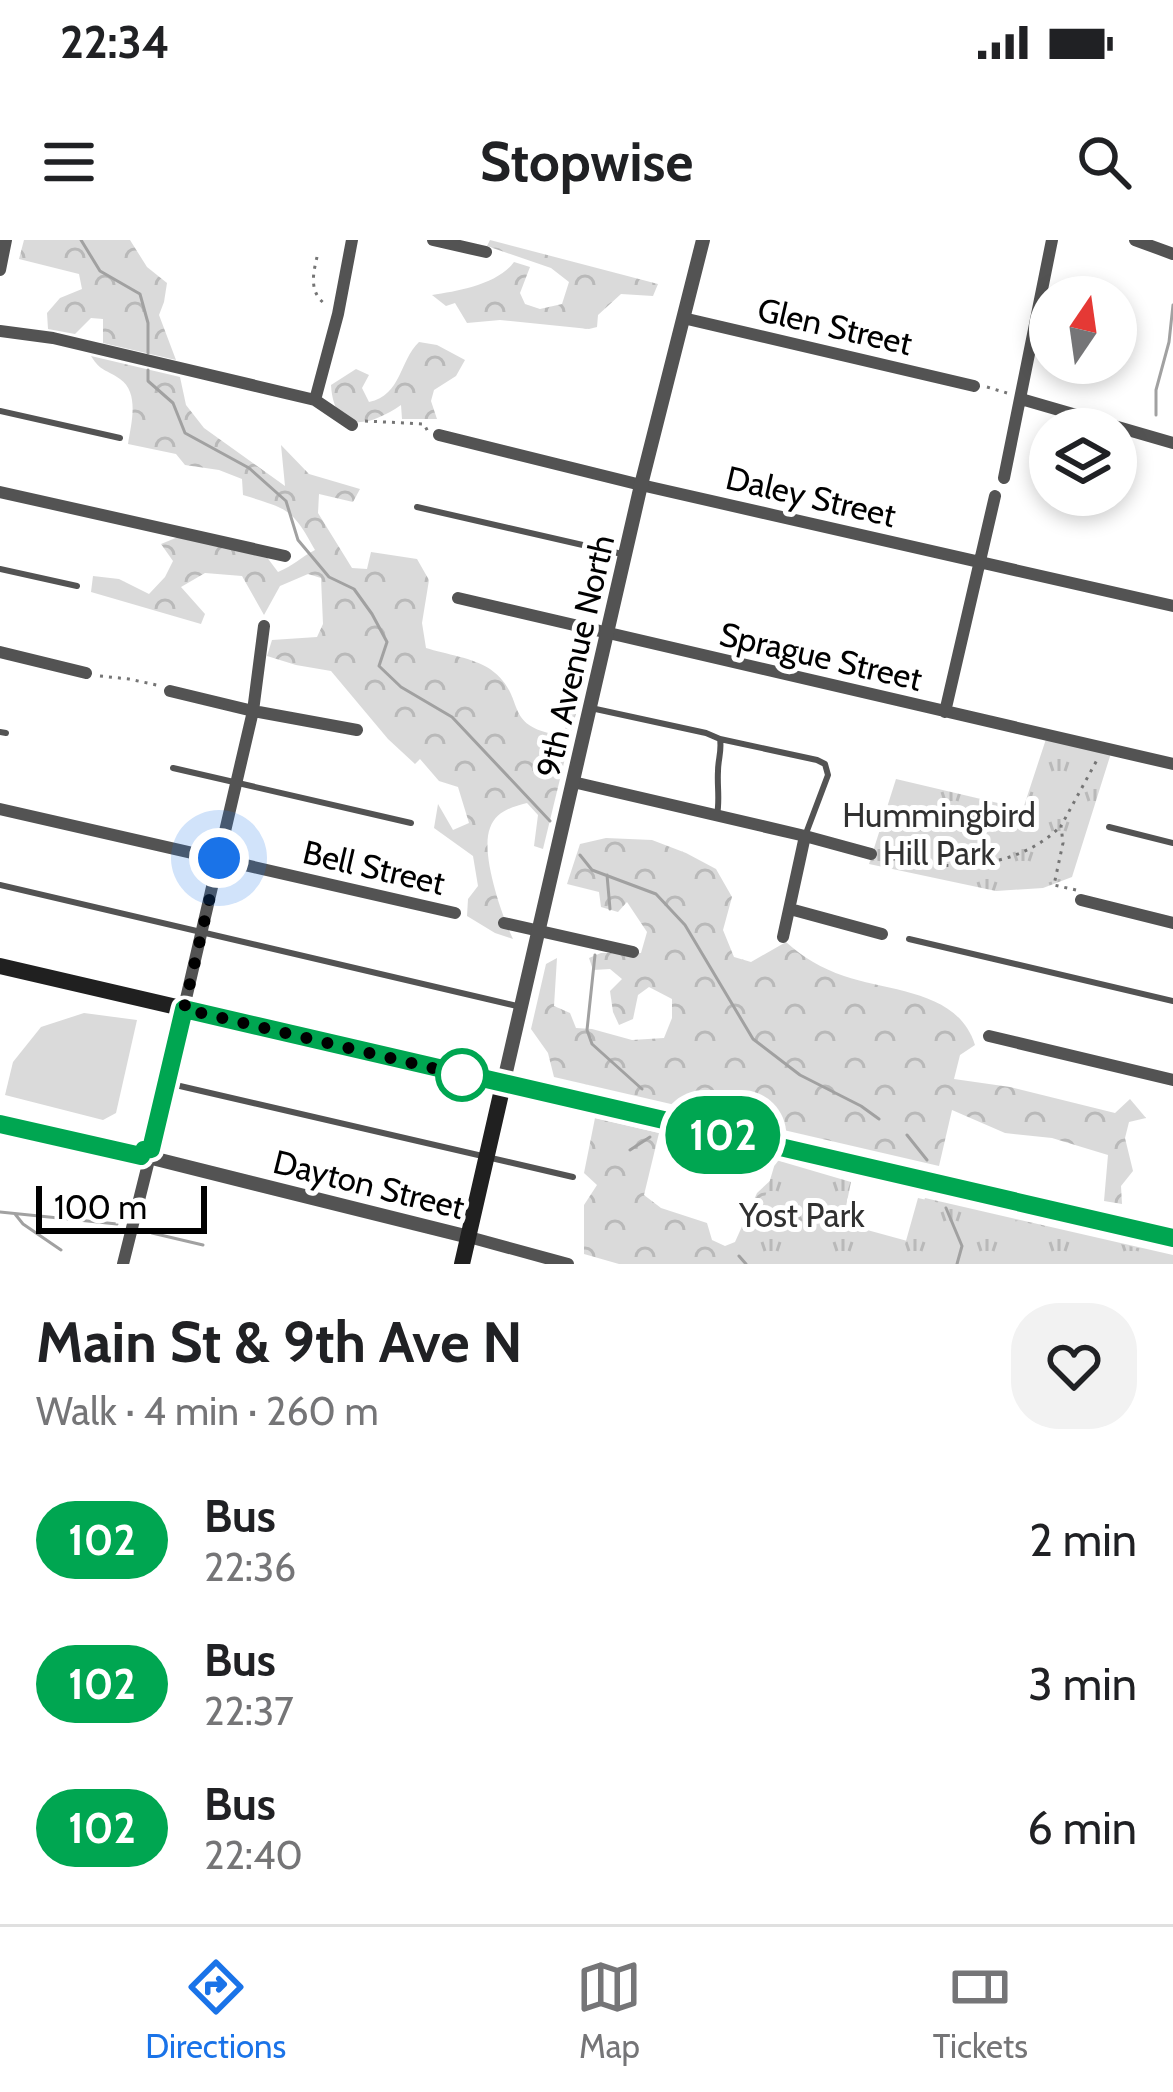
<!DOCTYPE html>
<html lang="en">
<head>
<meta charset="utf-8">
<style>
  :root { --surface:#fff; --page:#f2f2f2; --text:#202124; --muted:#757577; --line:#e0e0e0; --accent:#1a73e8 }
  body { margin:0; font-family:Cabin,sans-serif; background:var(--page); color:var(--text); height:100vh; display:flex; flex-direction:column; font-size:45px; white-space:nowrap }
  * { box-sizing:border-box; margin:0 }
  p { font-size:39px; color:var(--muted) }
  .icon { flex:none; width:66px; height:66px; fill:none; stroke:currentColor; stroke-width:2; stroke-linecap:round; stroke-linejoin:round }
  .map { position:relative; height:1024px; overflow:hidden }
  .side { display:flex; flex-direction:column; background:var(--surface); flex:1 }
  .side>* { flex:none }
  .badge { padding:0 24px; border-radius:39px; font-size:42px; line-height:78px }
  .needle { width:78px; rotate:13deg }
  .buttons { position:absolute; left:1029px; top:36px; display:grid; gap:24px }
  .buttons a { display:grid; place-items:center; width:108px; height:108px; border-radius:50%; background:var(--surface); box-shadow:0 6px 18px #0003; font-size:60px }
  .scale { position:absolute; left:36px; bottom:30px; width:171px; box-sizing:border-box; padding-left:12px; border:6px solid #000; border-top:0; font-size:33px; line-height:42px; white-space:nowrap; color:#000; -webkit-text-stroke:9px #fff; paint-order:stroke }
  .you { position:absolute; width:60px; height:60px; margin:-30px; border:9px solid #fff; border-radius:50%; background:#1a73e8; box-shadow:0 0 0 18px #1a73e833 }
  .map>.badge { position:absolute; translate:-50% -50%; box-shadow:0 0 0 6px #fff }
  .round { display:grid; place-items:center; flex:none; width:126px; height:126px; border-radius:48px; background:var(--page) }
  .summary { display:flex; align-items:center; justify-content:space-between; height:204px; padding:0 36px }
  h1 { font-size:57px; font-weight:800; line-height:90px }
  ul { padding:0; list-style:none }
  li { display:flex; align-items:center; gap:36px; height:144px; padding:0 36px }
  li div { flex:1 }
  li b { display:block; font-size:45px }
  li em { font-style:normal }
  li .badge { min-width:132px; font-weight:700; text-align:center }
  .status { display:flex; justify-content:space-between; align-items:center; height:84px; padding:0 60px; background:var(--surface); direction:ltr }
  .status svg { height:33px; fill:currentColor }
  header { display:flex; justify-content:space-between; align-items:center; height:156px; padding:0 36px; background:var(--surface); font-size:54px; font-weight:800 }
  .menu { display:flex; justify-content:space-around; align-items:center; height:168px; border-top:3px solid var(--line); background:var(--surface); font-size:33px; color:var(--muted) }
  .menu a { display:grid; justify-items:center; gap:6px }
  .menu .on { color:var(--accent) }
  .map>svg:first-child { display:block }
  .grass { fill:#dadada }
  .forest { fill:url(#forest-crowns) }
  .park { fill:url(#park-tufts) }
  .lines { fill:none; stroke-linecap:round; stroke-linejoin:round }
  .stream { stroke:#a1a1a1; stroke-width:3 }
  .path { stroke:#757575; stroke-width:3; stroke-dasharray:3 6; stroke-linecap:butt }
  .service { stroke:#535353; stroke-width:6 }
  .minor { stroke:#535353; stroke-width:12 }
  .tertiary { stroke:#535353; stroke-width:14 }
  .secondary { stroke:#202020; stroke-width:16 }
  .line-casing { stroke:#fff; stroke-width:27 }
  .line { stroke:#00a651; stroke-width:18 }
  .walk { stroke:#000; stroke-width:12; stroke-dasharray:0 21.6 }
  .stop-dot { fill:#fff; stroke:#00a651; stroke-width:6 }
  .labels { text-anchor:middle; stroke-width:10; stroke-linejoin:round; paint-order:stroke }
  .street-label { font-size:33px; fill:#000; stroke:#fff }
  .park-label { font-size:33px; fill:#313131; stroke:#fff }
</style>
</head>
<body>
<div class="status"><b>22:34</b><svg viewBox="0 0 49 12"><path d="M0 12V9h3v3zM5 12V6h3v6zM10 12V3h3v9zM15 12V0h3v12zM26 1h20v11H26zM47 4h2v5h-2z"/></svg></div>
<header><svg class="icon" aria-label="menu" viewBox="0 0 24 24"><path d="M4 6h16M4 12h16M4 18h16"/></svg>Stopwise<svg class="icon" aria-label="search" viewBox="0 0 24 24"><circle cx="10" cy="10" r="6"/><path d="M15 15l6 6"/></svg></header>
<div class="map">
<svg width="1173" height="1024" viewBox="0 0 1173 1024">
  <defs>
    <pattern id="forest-crowns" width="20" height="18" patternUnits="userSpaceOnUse" patternTransform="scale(3)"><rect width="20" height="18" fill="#dadada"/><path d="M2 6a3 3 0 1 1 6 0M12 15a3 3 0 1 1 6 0" fill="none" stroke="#b9b9b9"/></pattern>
    <pattern id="park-tufts" width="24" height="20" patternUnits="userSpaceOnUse" patternTransform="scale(3)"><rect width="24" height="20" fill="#dadada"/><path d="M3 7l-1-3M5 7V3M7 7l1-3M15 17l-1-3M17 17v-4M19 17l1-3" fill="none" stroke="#b9b9b9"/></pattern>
  </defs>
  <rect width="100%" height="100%" fill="#fff"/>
  <path class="grass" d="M 84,773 L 137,780 L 116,873 L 103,880 L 5,855 L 13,822 L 41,787 Z"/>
  <path class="forest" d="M 24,0 L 130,0 L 147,27 L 167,43 L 164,62 L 159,75 L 176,120 L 103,103 L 103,79 L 91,78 L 75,94 L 48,89 L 47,73 L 60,58 L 82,49 L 79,34 L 19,19 Z
    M 490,0 L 658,44 L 653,56 L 621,54 L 598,75 L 597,87 L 589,89 L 500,80 L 467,83 L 455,63 L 446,66 L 432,55 C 458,51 498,44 514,22 L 530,27 L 520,53 L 525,64 L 540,69 L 562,64 L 569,42 L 551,28 L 487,6 Z
    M 419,102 L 437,105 L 465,120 L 456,136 L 434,150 L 431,161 L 437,179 L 402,179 L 401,165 C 369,187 334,195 331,145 L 356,129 L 369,135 L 362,148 L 369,162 C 402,155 399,121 419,102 Z
    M 91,116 L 180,137 L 186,165 L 204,188 L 285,246 L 281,205 L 309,234 L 360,249 L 353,262 L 319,254 L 318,273 L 352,328 L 367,329 L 371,312 L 417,319 L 429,340 L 422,383 L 426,408 C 445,414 474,418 490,429 C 530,458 498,486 563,496 L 571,468 L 576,473 L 543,609 L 534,606 L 538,575 L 527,563 C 512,567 496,571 490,588 C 480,613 502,676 513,699 L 495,693 L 467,676 L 468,659 L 478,646 L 473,616 L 434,588 L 438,564 L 453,590 L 469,583 L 458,547 L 439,541 L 420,519 L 415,524 L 388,499 L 331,431 L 296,425 L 267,416 L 272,400 L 317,397 L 323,384 L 321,338 L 308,334 L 280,346 L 264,375 L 242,336 L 205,333 L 181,347 L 205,374 L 201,384 L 91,352 L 93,336 L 119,339 L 149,354 L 165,337 L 173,321 L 161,304 L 178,297 L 266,316 L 278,332 C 293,326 301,317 315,310 C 292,268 288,269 243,255 L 242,239 L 219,230 L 185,225 L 176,214 L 128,204 C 131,184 140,153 120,139 C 106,129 101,132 91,116 Z
    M 606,598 L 652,600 L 686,613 L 716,629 L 732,657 L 723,690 L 734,717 L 751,722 L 786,702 C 804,718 821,728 844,736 C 890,752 958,750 975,805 L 960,815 L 954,839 L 1010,847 L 1115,873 L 1130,859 L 1146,878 L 1129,882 L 1125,898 L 1133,931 L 1121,946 L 1122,964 L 1104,961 L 1108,915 L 1052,898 L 1005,893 L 952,870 L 939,926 L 554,837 L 548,813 L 531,789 L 546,724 L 557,718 L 554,766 L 570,773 L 576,788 L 592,789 L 632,800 L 664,798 L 672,778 L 672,759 L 649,747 L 638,755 L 633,779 L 619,785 L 613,772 L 610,751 L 622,739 L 610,729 L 593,730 L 589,718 L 601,713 L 641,713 L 647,692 L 627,662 L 618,672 L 601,667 L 599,652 L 567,644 L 580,604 Z
    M 595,878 L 659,893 L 644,955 L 661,968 L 707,983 L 712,1000 L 725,1006 L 735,1002 L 757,953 L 787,925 L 838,982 L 911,1002 L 925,958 L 1173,1015 L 1173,1024 L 619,1024 L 584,1014 L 584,965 L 597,945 L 584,933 Z"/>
  <path class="park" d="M 1047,496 L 1112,510 L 1072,637 L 1043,648 L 996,651 L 869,624 L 896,539 L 1023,569 Z
    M 776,920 L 851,942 L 841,991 L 904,1008 L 918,958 L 1173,1016 L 1173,1024 L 745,1024 Z"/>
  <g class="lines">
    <path class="stream" d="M 81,0 L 100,31 L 140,54 L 148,83 L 148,113
      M 148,130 L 148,141 L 173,163 L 185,193 L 249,228 L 286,261 L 298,300 L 329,337 L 354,349 L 372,374 L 387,402 L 379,426 L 401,447 L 452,477 L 550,581
      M 1156,175 L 1156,150 L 1169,102 L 1173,65
      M 580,615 L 592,630 L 656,654 L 685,685 L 753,799 L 800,835 L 861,866 L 879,879
      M 607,635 L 610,669
      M 595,715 L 587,790 L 592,804 L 642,849
      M 907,895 L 927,920
      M 630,910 L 650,897
      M 946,968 L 962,1006 L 957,1024
      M 0,972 L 117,984
      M 15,974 L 23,984 L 61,1010
      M 152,993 L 203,1005
      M 739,1016 L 746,1024"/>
    <path class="path" d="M 317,17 C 313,34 309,52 325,64
      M 987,147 L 1007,153
      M 365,181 L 424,184 L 428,192
      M 100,436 L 129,439 L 161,446
      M 883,617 C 943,631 1015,632 1061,586
      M 1076,650 L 1054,645 L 1063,603 L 1061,586 L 1097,520"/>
    <path class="service" d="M 0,171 L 120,198
      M 417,267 L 622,314
      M 0,329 L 77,346
      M 591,468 L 706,493 L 720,499 L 817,520 L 825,524 L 828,535 L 805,596
      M 0,492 L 6,493
      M 173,528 L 411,583
      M 717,575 C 720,559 717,547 718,531 C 718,519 722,511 720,499
      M 1109,587 L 1173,603
      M 0,645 L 517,766
      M 909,699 L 1173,761
      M 167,843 L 573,937"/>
    <path class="minor" d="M 433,0 L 486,12
      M 1135,0 L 1173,14
      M 0,30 L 6,0
      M 683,78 L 974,146
      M 0,91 L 53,98 L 315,160 L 352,185
      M 1021,159 L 1173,203
      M 315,160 L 338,74 L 352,0
      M 439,195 L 641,245 L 1173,366
      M 1004,238 L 1052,0
      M 0,252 L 285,316
      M 458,358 L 1173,524
      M 0,412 L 86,433
      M 170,451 L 253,471 L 357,490
      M 945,472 L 995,256
      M 573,542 L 805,596 L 871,614
      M 0,569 L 455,673
      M 1081,660 L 1173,683
      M 790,669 L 882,694
      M 504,683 L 633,712
      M 783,697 L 805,596
      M 989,796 L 1173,840
      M 151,909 L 253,471 L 264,386
      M 469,997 L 568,1024
      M 123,1024 L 148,924"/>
    <path class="tertiary" d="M 503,845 L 641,245 L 703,0
      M 0,884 L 141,916
      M 156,919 L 469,997"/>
    <path class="secondary" d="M 0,726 L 1173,998
      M 462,1024 L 503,845"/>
  </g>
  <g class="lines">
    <defs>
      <path id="line" d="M 0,884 L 141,916 L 144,910 L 151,909 L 184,769 L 1173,998"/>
    </defs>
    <use href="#line" class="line-casing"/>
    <use href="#line" class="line"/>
    <path class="walk" d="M 219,618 L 184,769 L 462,835"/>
  </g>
  <circle class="stop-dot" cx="462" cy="835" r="24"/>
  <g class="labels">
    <g class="street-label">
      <text transform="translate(835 86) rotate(13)" y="12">Glen Street</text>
      <text transform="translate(811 256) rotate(13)" y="12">Daley Street</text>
      <text transform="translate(575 416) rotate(-77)" y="12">9th Avenue North</text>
      <text transform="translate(821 416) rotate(13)" y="12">Sprague Street</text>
      <text transform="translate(374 627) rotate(13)" y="12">Bell Street</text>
      <text transform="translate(369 944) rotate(14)" y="12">Dayton Street</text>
    </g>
    <g class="park-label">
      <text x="939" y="587">Hummingbird<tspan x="939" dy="38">Hill Park</tspan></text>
      <text x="802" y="987">Yost Park</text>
    </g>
  </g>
</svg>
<div class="buttons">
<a><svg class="needle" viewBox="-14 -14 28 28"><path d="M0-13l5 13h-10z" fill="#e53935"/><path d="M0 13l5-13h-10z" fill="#757577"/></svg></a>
<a><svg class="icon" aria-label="layers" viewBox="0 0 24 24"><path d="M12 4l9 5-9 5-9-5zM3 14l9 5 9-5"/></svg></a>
</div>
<div class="scale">100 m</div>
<div class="you" style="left:219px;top:618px"></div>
<b class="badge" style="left:723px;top:895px;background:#00a651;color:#fff">102</b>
</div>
<section class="side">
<div class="summary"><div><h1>Main St &amp; 9th Ave N</h1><p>Walk · 4 min · 260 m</p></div><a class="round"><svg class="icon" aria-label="heart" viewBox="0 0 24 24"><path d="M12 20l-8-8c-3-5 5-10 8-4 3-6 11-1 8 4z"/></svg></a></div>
<ul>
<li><span class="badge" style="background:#00a651;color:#fff">102</span><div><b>Bus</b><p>22:36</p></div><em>2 min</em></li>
<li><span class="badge" style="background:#00a651;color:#fff">102</span><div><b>Bus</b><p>22:37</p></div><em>3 min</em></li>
<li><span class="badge" style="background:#00a651;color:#fff">102</span><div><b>Bus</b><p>22:40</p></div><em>6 min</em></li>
</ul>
</section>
<nav class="menu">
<a class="on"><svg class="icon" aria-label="directions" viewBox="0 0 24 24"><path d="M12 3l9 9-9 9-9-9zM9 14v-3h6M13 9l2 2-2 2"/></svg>Directions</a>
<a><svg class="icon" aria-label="map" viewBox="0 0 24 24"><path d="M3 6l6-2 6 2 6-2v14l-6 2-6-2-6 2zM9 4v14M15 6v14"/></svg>Map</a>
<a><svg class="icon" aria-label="tickets" viewBox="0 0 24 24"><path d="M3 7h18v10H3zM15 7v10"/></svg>Tickets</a>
</nav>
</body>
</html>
